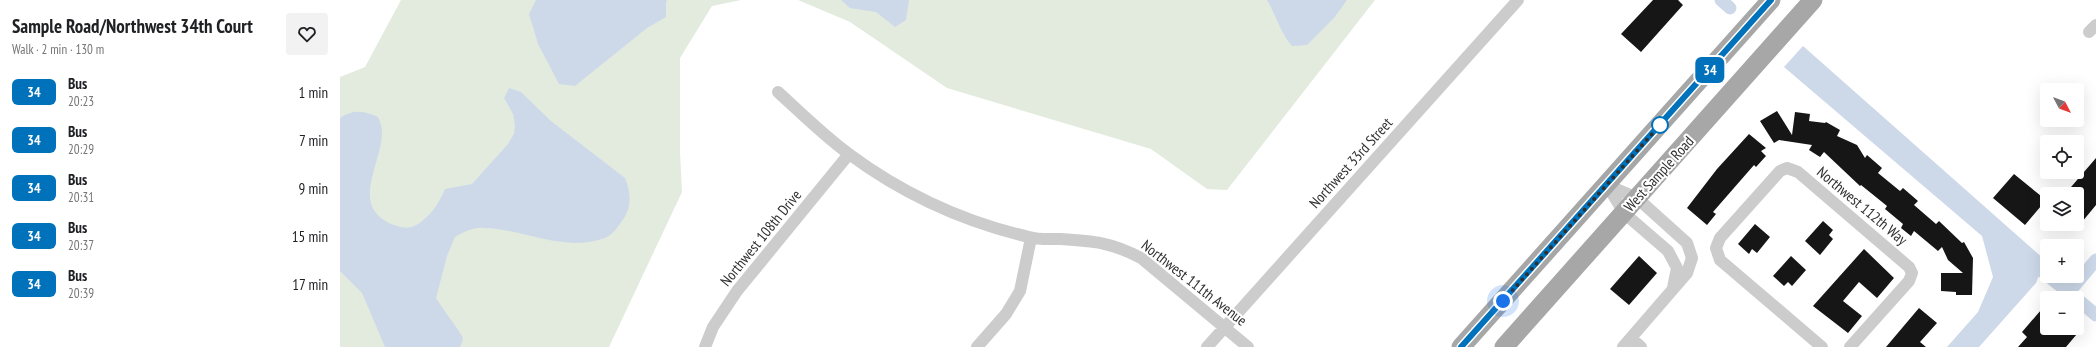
<!DOCTYPE html>
<html lang="en">
<head>
<meta charset="utf-8">
<style>
  :root { --surface:#fff; --page:#f2f2f2; --text:#202124; --muted:#757577 }
  body { margin:0; font-family:"PT Sans Narrow",sans-serif; background:var(--page); color:var(--text); height:100vh; display:flex; flex-direction:column; font-size:15px; white-space:nowrap }
  * { box-sizing:border-box; margin:0 }
  p { font-size:13px; color:var(--muted) }
  .icon { flex:none; width:22px; height:22px; fill:none; stroke:currentColor; stroke-width:2; stroke-linecap:round; stroke-linejoin:round }
  .map { position:relative; flex:1; overflow:hidden }
  .panel { display:flex; flex-direction:column; background:var(--surface); width:340px }
  .panel>* { flex:none }
  .badge { padding:0 8px; border-radius:6px; font-size:14px; line-height:26px }
  .needle { width:26px; rotate:131deg }
  .fabs { position:absolute; left:1700px; top:83px; display:grid; gap:8px }
  .fabs a { display:grid; place-items:center; width:44px; height:44px; border-radius:4px; background:var(--surface); box-shadow:0 4px 16px #0002; font-size:20px }
  .you { position:absolute; width:20px; height:20px; margin:-10px; border:3px solid #fff; border-radius:50%; background:#1a73e8; box-shadow:0 0 0 6px #1a73e833 }
  .map>.badge { position:absolute; translate:-50% -50%; box-shadow:0 0 0 2px #fff }
  .round { display:grid; place-items:center; flex:none; width:42px; height:42px; border-radius:4px; background:var(--page) }
  .overview { display:flex; align-items:center; justify-content:space-between; height:68px; padding:0 12px }
  h1 { font-size:19px; font-weight:600; line-height:30px }
  ul { padding:0; list-style:none }
  li { display:flex; align-items:center; gap:12px; height:48px; padding:0 12px }
  li div { flex:1 }
  li b { display:block; font-size:15px }
  li em { font-style:normal }
  li .badge { min-width:44px; font-weight:700; text-align:center }
  main { display:flex; flex:1; min-height:0 }
  .map>svg:first-child { display:block }
  .green { fill:#e3ebdf }
  .water { fill:#cdd9e9 }
  .lines { fill:none; stroke-linecap:round; stroke-linejoin:round }
  .canal { stroke:#cdd9e9; stroke-width:13 }
  .building { fill:#161616 }
  .street { stroke:#ccc; stroke-width:12 }
  .primary { stroke:#a7a7a7; stroke-width:19 }
  .line-casing { stroke:#fff; stroke-width:9 }
  .line { stroke:#0072bc; stroke-width:6 }
  .walk { stroke:#2f2f2f; stroke-width:4; stroke-dasharray:0 7.2 }
  .stop-dot { fill:#fff; stroke:#0072bc; stroke-width:2 }
  .labels { text-anchor:middle; stroke-width:4; stroke-linejoin:round; paint-order:stroke }
  .street-label { font-size:15px; fill:#2f2f2f; stroke:#fff }
</style>
</head>
<body>
<main>
<section class="panel">
<div class="overview"><div><h1>Sample Road/Northwest 34th Court</h1><p>Walk · 2 min · 130 m</p></div><a class="round"><svg class="icon" aria-label="heart" viewBox="0 0 24 24"><path d="M12 20l-8-8c-3-5 5-10 8-4 3-6 11-1 8 4z"/></svg></a></div>
<ul>
<li><span class="badge" style="background:#0072bc;color:#fff">34</span><div><b>Bus</b><p>20:23</p></div><em>1 min</em></li>
<li><span class="badge" style="background:#0072bc;color:#fff">34</span><div><b>Bus</b><p>20:29</p></div><em>7 min</em></li>
<li><span class="badge" style="background:#0072bc;color:#fff">34</span><div><b>Bus</b><p>20:31</p></div><em>9 min</em></li>
<li><span class="badge" style="background:#0072bc;color:#fff">34</span><div><b>Bus</b><p>20:37</p></div><em>15 min</em></li>
<li><span class="badge" style="background:#0072bc;color:#fff">34</span><div><b>Bus</b><p>20:39</p></div><em>17 min</em></li>
</ul>
</section>
<div class="map">
<svg width="1756" height="347" viewBox="0 0 1756 347">
  <rect width="100%" height="100%" fill="#fff"/>
  <path class="green" d="M 61,0 L 401,0 L 372,6 L 340,58 L 340,152 L 342,192 L 269,347 L 0,347 L 0,77 L 25,67 Z
    M 458,0 L 1035,0 L 887,190 L 867,189 L 811,149 L 607,88 L 510,22 Z"/>
  <path class="water" d="M 196,0 L 327,0 L 326,3 L 326,17 L 307,28 L 235,86 L 219,84 L 198,44 L 189,14 Z
    M 501,0 L 569,0 L 566,20 L 555,27 L 536,12 L 510,8 Z
    M 927,0 L 1007,0 L 994,18 L 967,45 L 952,46 C 940,32 936,15 927,0 Z
    M 1463,46 L 1705,260 L 1696,283 L 1639,347 L 1607,347 L 1638,312 L 1653,277 L 1642,236 L 1444,67 Z
    M 169,88 L 181,92 L 211,121 L 285,178 C 291,192 292,208 282,221 C 278,227 272,235 265,238 C 224,253 184,229 144,228 C 134,227 124,232 115,237 L 107,256 L 96,298 C 100,305 122,334 123,338 C 123,341 121,344 120,347 L 45,347 L 22,293 L 0,271 L 0,118 C 14,109 24,111 38,117 C 40,121 42,127 42,132 C 42,165 8,207 54,225 C 65,229 73,229 82,221 C 92,214 100,201 105,189 L 132,184 L 168,144 L 174,134 L 175,125 L 173,114 L 164,98 Z"/>
  <g class="lines">
    <path class="canal" d="M 1381,0 L 1390,8
      M 1688,260 L 1707,275
      M 1708,276 L 1736,298
      M 1729,292 L 1756,260
      M 1737,299 L 1756,315"/>
  </g>
  <path class="building" d="M 1313,0 L 1338,0 L 1343,5 L 1301,52 L 1281,34 Z
    M 1437,111 L 1452,135 L 1455,112 L 1470,114 L 1469,121 L 1485,123 L 1486,122 L 1500,130 L 1497,136 L 1517,145 L 1525,158 L 1527,155 L 1542,168 L 1538,173 L 1560,191 L 1563,188 L 1578,201 L 1574,205 L 1596,224 L 1599,221 L 1622,243 L 1624,242 L 1633,258 L 1632,295 L 1616,295 L 1616,292 L 1601,291 L 1601,273 L 1623,273 L 1608,260 L 1602,247 L 1598,251 L 1574,231 L 1571,236 L 1561,228 L 1563,224 L 1545,209 L 1547,206 L 1521,185 L 1520,186 L 1484,152 L 1480,157 L 1469,150 L 1472,145 L 1439,140 L 1434,143 L 1420,121 Z
    M 1409,134 L 1426,148 L 1421,151 L 1426,156 L 1416,167 L 1414,165 L 1373,212 L 1376,214 L 1367,225 L 1347,208 L 1377,169 Z
    M 1756,158 L 1756,205 L 1737,228 L 1737,194 L 1725,194 Z
    M 1674,174 L 1706,200 L 1685,225 L 1653,198 Z
    M 1483,221 L 1493,230 L 1489,235 L 1493,239 L 1480,255 L 1465,241 Z
    M 1415,224 L 1430,237 L 1417,253 L 1412,249 L 1409,254 L 1398,244 Z
    M 1524,249 L 1554,278 L 1537,298 L 1519,282 L 1503,301 L 1522,316 L 1508,333 L 1473,306 Z
    M 1299,256 L 1317,273 L 1289,305 L 1270,289 Z
    M 1451,256 L 1466,270 L 1452,286 L 1448,282 L 1444,286 L 1433,276 Z
    M 1707,303 L 1707,328 L 1742,328 L 1726,347 L 1678,347 L 1687,337 L 1682,332 Z
    M 1579,308 L 1597,323 L 1580,342 L 1586,347 L 1546,347 Z"/>
  <g class="lines">
    <path class="street" d="M 1749,32 L 1756,25
      M 438,92 C 461,113 484,136 509,154 C 563,194 624,222 689,237 C 699,240 710,239 720,239 C 753,241 771,242 801,258 L 908,347
      M 1267,185 L 1297,198 L 1347,243 L 1352,258 L 1347,273 L 1283,347
      M 1267,185 L 1284,213 L 1328,251 L 1337,268 L 1333,288
      M 1291,338 L 1301,347
      M 365,347 L 373,327 L 397,291 L 509,154
      M 637,347 L 666,314 L 680,291 L 691,238
      M 867,347 L 1178,0
      M 1482,347 L 1380,260 L 1376,248 L 1380,238 L 1440,171 L 1447,168 L 1458,172 L 1569,267 L 1572,273 L 1569,281 L 1510,347"/>
    <path class="primary" d="M 1121,347 L 1431,0
      M 1164,347 L 1473,0"/>
  </g>
  <g class="lines">
    <defs>
      <path id="line" d="M 1121,347 L 1431,0"/>
    </defs>
    <use href="#line" class="line-casing"/>
    <use href="#line" class="line"/>
    <path class="walk" d="M 1163,301 L 1321,124 L 1320,125"/>
  </g>
  <circle class="stop-dot" cx="1320" cy="125" r="8"/>
  <g class="labels">
    <g class="street-label">
      <text transform="translate(1011 163) rotate(-48)" y="5">Northwest 33rd Street</text>
      <text transform="translate(1319 174) rotate(-48)" y="5">West Sample Road</text>
      <text transform="translate(1522 206) rotate(40)" y="5">Northwest 112th Way</text>
      <text transform="translate(421 238) rotate(-51)" y="5">Northwest 108th Drive</text>
      <text transform="translate(854 283) rotate(38)" y="5">Northwest 111th Avenue</text>
    </g>
  </g>
</svg>
<div class="fabs">
<a><svg class="needle" viewBox="-14 -14 28 28"><path d="M0-13l5 13h-10z" fill="#e53935"/><path d="M0 13l5-13h-10z" fill="#757577"/></svg></a>
<a><svg class="icon" aria-label="locate" viewBox="0 0 24 24"><circle cx="12" cy="12" r="6"/><path d="M12 2v4M12 18v4M2 12h4M18 12h4"/></svg></a>
<a><svg class="icon" aria-label="layers" viewBox="0 0 24 24"><path d="M12 4l9 5-9 5-9-5zM3 14l9 5 9-5"/></svg></a>
<a>+</a>
<a>−</a>
</div>
<div class="you" style="left:1163px;top:301px"></div>
<b class="badge" style="left:1370px;top:70px;background:#0072bc;color:#fff">34</b>
</div>
</main>
</body>
</html>
